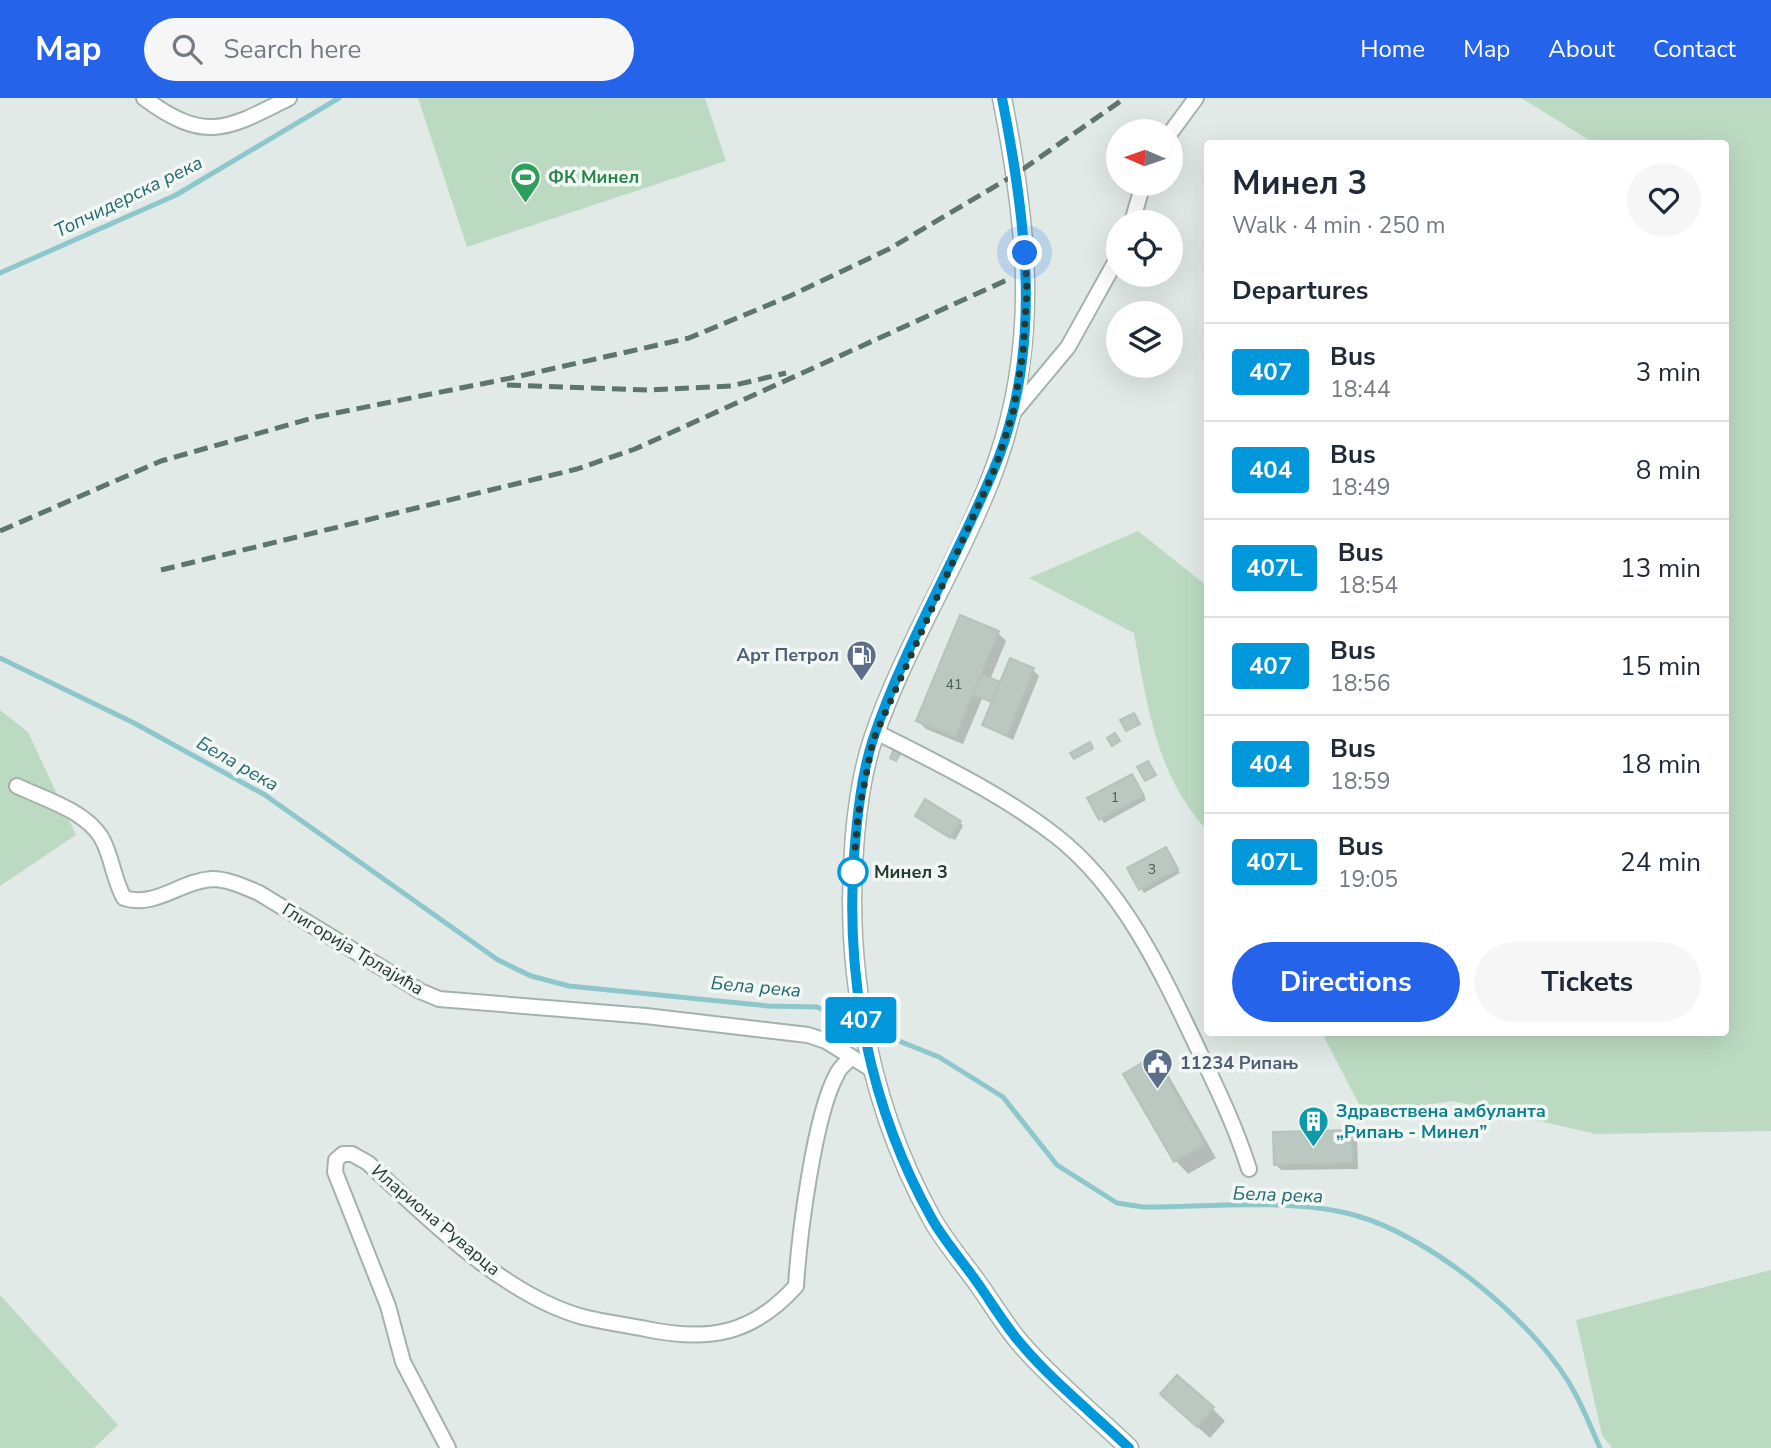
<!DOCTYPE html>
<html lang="en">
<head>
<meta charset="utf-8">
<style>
  :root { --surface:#fff; --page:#f6f6f7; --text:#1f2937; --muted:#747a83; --line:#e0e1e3; --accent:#2563eb }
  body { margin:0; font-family:"Nunito Sans",sans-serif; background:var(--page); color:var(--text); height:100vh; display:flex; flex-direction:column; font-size:26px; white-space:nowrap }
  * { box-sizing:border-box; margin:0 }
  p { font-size:23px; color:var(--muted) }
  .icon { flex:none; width:38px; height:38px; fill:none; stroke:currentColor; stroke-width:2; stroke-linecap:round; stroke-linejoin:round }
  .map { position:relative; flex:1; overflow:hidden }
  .side { position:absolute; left:1204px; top:42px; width:525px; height:896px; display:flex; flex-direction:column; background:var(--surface); border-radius:7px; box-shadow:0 7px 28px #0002 }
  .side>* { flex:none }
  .badge { padding:0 14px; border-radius:5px; font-size:24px; line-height:46px }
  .needle { width:46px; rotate:272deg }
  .buttons { position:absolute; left:1106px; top:21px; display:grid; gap:14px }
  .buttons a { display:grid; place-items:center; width:77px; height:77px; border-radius:50%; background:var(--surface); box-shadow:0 7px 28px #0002; font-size:35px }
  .you { position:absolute; width:35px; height:35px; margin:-18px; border:5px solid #fff; border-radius:50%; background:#1a73e8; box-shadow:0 0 0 10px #1a73e833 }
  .map>.badge { position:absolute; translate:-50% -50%; box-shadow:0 0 0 4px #fff }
  h2 { padding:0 28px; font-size:26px; line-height:63px }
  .round { display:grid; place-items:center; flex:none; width:74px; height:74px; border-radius:37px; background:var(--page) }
  .headline { display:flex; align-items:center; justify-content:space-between; height:119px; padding:0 28px }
  h1 { font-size:33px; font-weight:700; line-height:52px }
  .button { display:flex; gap:14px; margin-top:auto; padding:14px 28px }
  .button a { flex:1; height:80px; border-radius:42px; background:var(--accent); color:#fff; font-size:28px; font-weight:700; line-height:80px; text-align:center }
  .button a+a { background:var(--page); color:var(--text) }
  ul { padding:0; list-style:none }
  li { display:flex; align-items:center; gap:21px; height:98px; padding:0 28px; border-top:2px solid var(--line) }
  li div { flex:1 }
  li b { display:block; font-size:26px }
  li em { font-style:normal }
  li .badge { min-width:77px; font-weight:700; text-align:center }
  header { display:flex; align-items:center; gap:42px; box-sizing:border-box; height:98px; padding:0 35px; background:var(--accent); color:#fff }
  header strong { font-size:33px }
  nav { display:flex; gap:38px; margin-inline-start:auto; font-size:24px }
  .search { width:490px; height:63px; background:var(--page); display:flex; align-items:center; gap:18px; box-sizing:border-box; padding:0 24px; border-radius:38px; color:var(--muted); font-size:26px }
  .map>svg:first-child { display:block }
  .green { fill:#bcdac2 }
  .shadow { fill:#0003 }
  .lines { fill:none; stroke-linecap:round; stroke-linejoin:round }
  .stream { stroke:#8ec7cb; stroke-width:5 }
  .building { fill:#bac8c1; stroke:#b5c3bc; stroke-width:2 }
  .minor-casing { stroke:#a4b2ac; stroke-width:18 }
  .tertiary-casing { stroke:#a4b2ac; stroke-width:21 }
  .minor { stroke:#fff; stroke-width:14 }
  .tertiary { stroke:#fff; stroke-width:18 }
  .rail { stroke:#5e756d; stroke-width:5; stroke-dasharray:14 7; stroke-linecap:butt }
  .line-casing { stroke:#fff; stroke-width:16 }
  .line { stroke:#0098da; stroke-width:10 }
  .walk { stroke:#233a32; stroke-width:7; stroke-dasharray:0 12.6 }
  .stop-dot { fill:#fff; stroke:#0098da; stroke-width:3.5 }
  .labels { text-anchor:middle; stroke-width:7; stroke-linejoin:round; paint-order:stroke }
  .number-label { font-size:14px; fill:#495e56 }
  .leisure-label { font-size:18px; font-weight:bold; fill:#27864d; stroke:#f2f7f4; text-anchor:start }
  .service-label { font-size:18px; font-weight:bold; fill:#4e5e75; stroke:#f2f7f4; text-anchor:end }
  .stop-label { font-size:18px; font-weight:bold; fill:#233a32; stroke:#f2f7f4; text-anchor:start }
  .street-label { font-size:18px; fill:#233a32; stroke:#f2f7f4 }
  .culture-label { font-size:18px; font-weight:bold; fill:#0d838f; stroke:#f2f7f4; text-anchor:start }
  .water-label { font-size:19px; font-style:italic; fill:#236a70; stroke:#f2f7f4 }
</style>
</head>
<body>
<header>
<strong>Map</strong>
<div class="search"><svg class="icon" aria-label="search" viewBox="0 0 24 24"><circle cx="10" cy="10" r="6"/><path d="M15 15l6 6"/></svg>Search here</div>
<nav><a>Home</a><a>Map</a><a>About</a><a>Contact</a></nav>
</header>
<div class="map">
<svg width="1771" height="1350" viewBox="0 0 1771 1350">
  <rect width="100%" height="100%" fill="#e1eae6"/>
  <path class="green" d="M 418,0 L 705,0 L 726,63 L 467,149 Z
    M 1521,0 L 1771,0 L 1771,1033 L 1596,1036 L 1453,1003 L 1364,1016 L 1322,935 L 1726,934 L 1726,46 L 1594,45 Z
    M 1138,433 L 1207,488 L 1207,732 C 1156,678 1147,606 1134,535 L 1029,480 Z
    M 0,612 L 28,634 L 76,737 L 0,788 Z
    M 1771,1172 L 1771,1350 L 1612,1350 L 1602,1337 L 1576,1222 Z
    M 0,1197 L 118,1327 L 94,1350 L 0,1350 Z"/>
  <path class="shadow" d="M 998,535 L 1006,543 L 990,582 L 999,586 L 1033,572 L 1039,578 L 1013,642 L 984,627 L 993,605 L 982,601 L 963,646 L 926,631 L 918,623 Z
    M 1091,647 L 1093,652 L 1075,660 Z
    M 1132,678 L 1146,702 L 1104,725 L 1089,701 Z
    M 920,721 L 960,724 L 963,728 L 955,742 Z
    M 1166,752 L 1180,775 L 1144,795 L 1130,771 Z
    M 1153,960 L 1166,973 L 1216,1060 L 1188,1076 L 1176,1063 L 1126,977 Z
    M 1351,1034 L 1357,1040 L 1358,1071 L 1281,1072 L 1275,1066 Z
    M 1175,1309 L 1212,1310 L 1225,1323 L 1210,1340 Z"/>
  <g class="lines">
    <path class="stream" d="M 0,175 L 176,97 L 339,0
      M 0,560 L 134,625 L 265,697 L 498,862 L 531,878 L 569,888 L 768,908 L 817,909 L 860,927
      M 869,931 L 939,959 L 1003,999 L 1057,1067 L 1117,1105 L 1143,1109 C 1206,1109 1294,1100 1354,1117 C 1430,1137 1540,1227 1576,1297 C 1585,1314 1592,1332 1600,1350"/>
  </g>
  <path class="building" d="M 960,517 L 999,533 L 955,639 L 916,623 Z
    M 1010,560 L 1034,570 L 1007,638 L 982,627 Z
    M 981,576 L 1000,584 L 992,604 L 973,596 Z
    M 1134,615 L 1140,626 L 1126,633 L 1120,622 Z
    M 1115,635 L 1120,643 L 1112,648 L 1107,640 Z
    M 1090,644 L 1093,650 L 1074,661 L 1070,655 Z
    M 895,649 L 902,653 L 896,663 L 890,660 Z
    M 1148,663 L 1156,677 L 1145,683 L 1137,669 Z
    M 1132,676 L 1144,698 L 1099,722 L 1087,700 Z
    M 925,701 L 961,723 L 950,740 L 915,718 Z
    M 1166,749 L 1178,771 L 1139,792 L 1127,770 Z
    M 1154,958 L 1205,1046 L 1174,1064 L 1123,976 Z
    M 1352,1032 L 1353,1065 L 1274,1067 L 1273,1034 Z
    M 1177,1277 L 1214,1309 L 1197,1329 L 1160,1296 Z"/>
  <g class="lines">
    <defs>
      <path id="minor" d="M 144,0 C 205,45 226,32 289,0
        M 1171,34 L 1196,0
        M 1132,124 L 1143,86
        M 1013,315 L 1068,249 L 1118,159
        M 876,634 C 937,665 1002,696 1056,738 C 1124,791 1163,877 1199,953 C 1218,992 1236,1030 1249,1071
        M 17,688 C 44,701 84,712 101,739 C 112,757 113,781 124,800 C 156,810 180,783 212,781 C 228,781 245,789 259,795 L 420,893 L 439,901 L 646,918 L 808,937 L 826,943 L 871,971
        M 448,1350 L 403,1264 L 388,1208 L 335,1074 L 336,1062 L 343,1056 L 352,1056 L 368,1065 C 428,1120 503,1197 583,1219 C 604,1224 625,1227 646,1231 C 708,1244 752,1237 796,1188 C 799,1139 814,1017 837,976 C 840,969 846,965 851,960"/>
      <path id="tertiary" d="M 1002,0 C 1027,126 1040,241 997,364 C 963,459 905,546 873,641 C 854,698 850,780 853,839 C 859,939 883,1033 932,1121 C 945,1144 964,1166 979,1187 C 993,1207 1006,1229 1022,1247 C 1054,1284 1094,1316 1129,1350"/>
    </defs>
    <use href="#minor" class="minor-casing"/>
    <use href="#tertiary" class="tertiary-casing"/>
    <use href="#minor" class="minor"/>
    <use href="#tertiary" class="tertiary"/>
    <path class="rail" d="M 507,287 L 650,292 L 731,288 L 786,275
      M 0,433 L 161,363 L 316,319 L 511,280 L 689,240 L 790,198 L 889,151 L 1016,76 L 1125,0
      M 161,472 L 577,371 L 635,351 L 1007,182"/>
  </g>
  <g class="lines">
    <defs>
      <path id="line" d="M 1002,0 C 1026,122 1044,252 994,371 C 957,460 903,551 873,641 C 861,678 857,720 854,758 C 845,884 870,1010 932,1121 C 945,1144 964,1165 979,1187 C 993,1207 1006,1229 1022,1247 C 1053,1284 1094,1316 1129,1350"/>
    </defs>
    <use href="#line" class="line-casing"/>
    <use href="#line" class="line"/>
    <path class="walk" d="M 853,774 L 858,718 L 873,642 L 996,368 L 1013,315 L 1023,255 L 1027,192 L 1025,155"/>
  </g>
  <defs>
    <symbol id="stadium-pin" viewBox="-11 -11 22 30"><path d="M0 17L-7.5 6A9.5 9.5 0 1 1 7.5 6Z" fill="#2e9e5b" stroke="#f2f7f4"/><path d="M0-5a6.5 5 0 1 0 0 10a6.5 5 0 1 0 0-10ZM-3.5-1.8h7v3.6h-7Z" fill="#fff"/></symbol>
    <symbol id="fuel-pin" viewBox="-11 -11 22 30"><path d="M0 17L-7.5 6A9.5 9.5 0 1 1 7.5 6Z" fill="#5c6f8a" stroke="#f2f7f4"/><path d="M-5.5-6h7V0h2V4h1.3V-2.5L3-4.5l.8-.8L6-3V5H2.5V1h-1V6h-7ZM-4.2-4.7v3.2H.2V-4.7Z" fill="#fff"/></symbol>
    <symbol id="civic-pin" viewBox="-11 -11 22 30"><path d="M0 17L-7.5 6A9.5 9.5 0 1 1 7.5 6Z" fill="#5c6f8a" stroke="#f2f7f4"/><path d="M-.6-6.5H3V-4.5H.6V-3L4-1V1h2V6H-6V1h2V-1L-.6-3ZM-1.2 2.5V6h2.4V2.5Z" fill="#fff"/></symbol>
    <symbol id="building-pin" viewBox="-11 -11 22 30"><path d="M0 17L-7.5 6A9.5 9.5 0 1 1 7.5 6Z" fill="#0f9aa8" stroke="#f2f7f4"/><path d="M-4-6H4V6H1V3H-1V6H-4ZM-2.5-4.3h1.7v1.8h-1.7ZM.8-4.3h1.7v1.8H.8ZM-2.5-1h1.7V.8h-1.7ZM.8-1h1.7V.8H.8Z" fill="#fff"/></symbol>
  </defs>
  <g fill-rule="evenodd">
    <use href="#stadium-pin" x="508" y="62" width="35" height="47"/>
    <use href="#fuel-pin" x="844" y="540" width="35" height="47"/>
    <use href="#civic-pin" x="1140" y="948" width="35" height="47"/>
    <use href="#building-pin" x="1296" y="1006" width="35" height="47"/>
  </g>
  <circle class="stop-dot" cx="853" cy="774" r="14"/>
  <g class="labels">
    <g class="number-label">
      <text x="954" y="591">41</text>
      <text x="1115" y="704">1</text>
      <text x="1152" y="776">3</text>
    </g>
    <g class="leisure-label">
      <text x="548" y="85">ФК Минел</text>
    </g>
    <g class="service-label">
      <text x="839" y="563">Арт Петрол</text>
      <text x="1180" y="971" text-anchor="start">11234 Рипањ</text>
    </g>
    <g class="stop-label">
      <text x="874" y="780">Минел 3</text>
    </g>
    <g class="street-label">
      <text transform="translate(353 851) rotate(31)" y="6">Глигорија Трлајића</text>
      <text transform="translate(436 1122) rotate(40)" y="6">Илариона Руварца</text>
    </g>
    <g class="culture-label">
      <text x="1336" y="1019">Здравствена амбуланта<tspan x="1336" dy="21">„Рипањ - Минел”</tspan></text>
    </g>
    <g class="water-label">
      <text transform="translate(128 98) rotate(-26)" y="7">Топчидерска река</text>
      <text transform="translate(238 665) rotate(30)" y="7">Бела река</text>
      <text transform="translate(756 888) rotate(5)" y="7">Бела река</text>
      <text transform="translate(1278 1096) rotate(2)" y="7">Бела река</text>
    </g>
  </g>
</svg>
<div class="buttons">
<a><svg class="needle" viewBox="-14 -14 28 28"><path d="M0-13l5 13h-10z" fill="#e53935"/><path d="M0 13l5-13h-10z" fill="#747a83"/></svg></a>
<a><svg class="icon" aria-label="locate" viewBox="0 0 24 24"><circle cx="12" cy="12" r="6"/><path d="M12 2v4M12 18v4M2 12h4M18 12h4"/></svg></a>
<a><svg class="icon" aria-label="layers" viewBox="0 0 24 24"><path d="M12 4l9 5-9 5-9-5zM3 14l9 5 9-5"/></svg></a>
</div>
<div class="you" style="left:1025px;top:155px"></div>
<b class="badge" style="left:861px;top:922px;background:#0098da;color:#fff">407</b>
<section class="side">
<div class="headline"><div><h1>Минел 3</h1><p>Walk · 4 min · 250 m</p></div><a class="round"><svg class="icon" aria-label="heart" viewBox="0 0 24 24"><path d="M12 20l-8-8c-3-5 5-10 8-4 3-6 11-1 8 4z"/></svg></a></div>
<h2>Departures</h2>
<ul>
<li><span class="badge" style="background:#0098da;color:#fff">407</span><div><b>Bus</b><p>18:44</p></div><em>3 min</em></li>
<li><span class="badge" style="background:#0098da;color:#fff">404</span><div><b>Bus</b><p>18:49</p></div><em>8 min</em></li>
<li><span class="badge" style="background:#0098da;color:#fff">407L</span><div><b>Bus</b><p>18:54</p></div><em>13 min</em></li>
<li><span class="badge" style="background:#0098da;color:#fff">407</span><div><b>Bus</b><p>18:56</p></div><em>15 min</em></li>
<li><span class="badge" style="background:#0098da;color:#fff">404</span><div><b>Bus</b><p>18:59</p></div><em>18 min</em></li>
<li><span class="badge" style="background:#0098da;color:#fff">407L</span><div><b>Bus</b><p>19:05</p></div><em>24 min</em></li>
</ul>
<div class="button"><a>Directions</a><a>Tickets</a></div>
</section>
</div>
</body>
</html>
